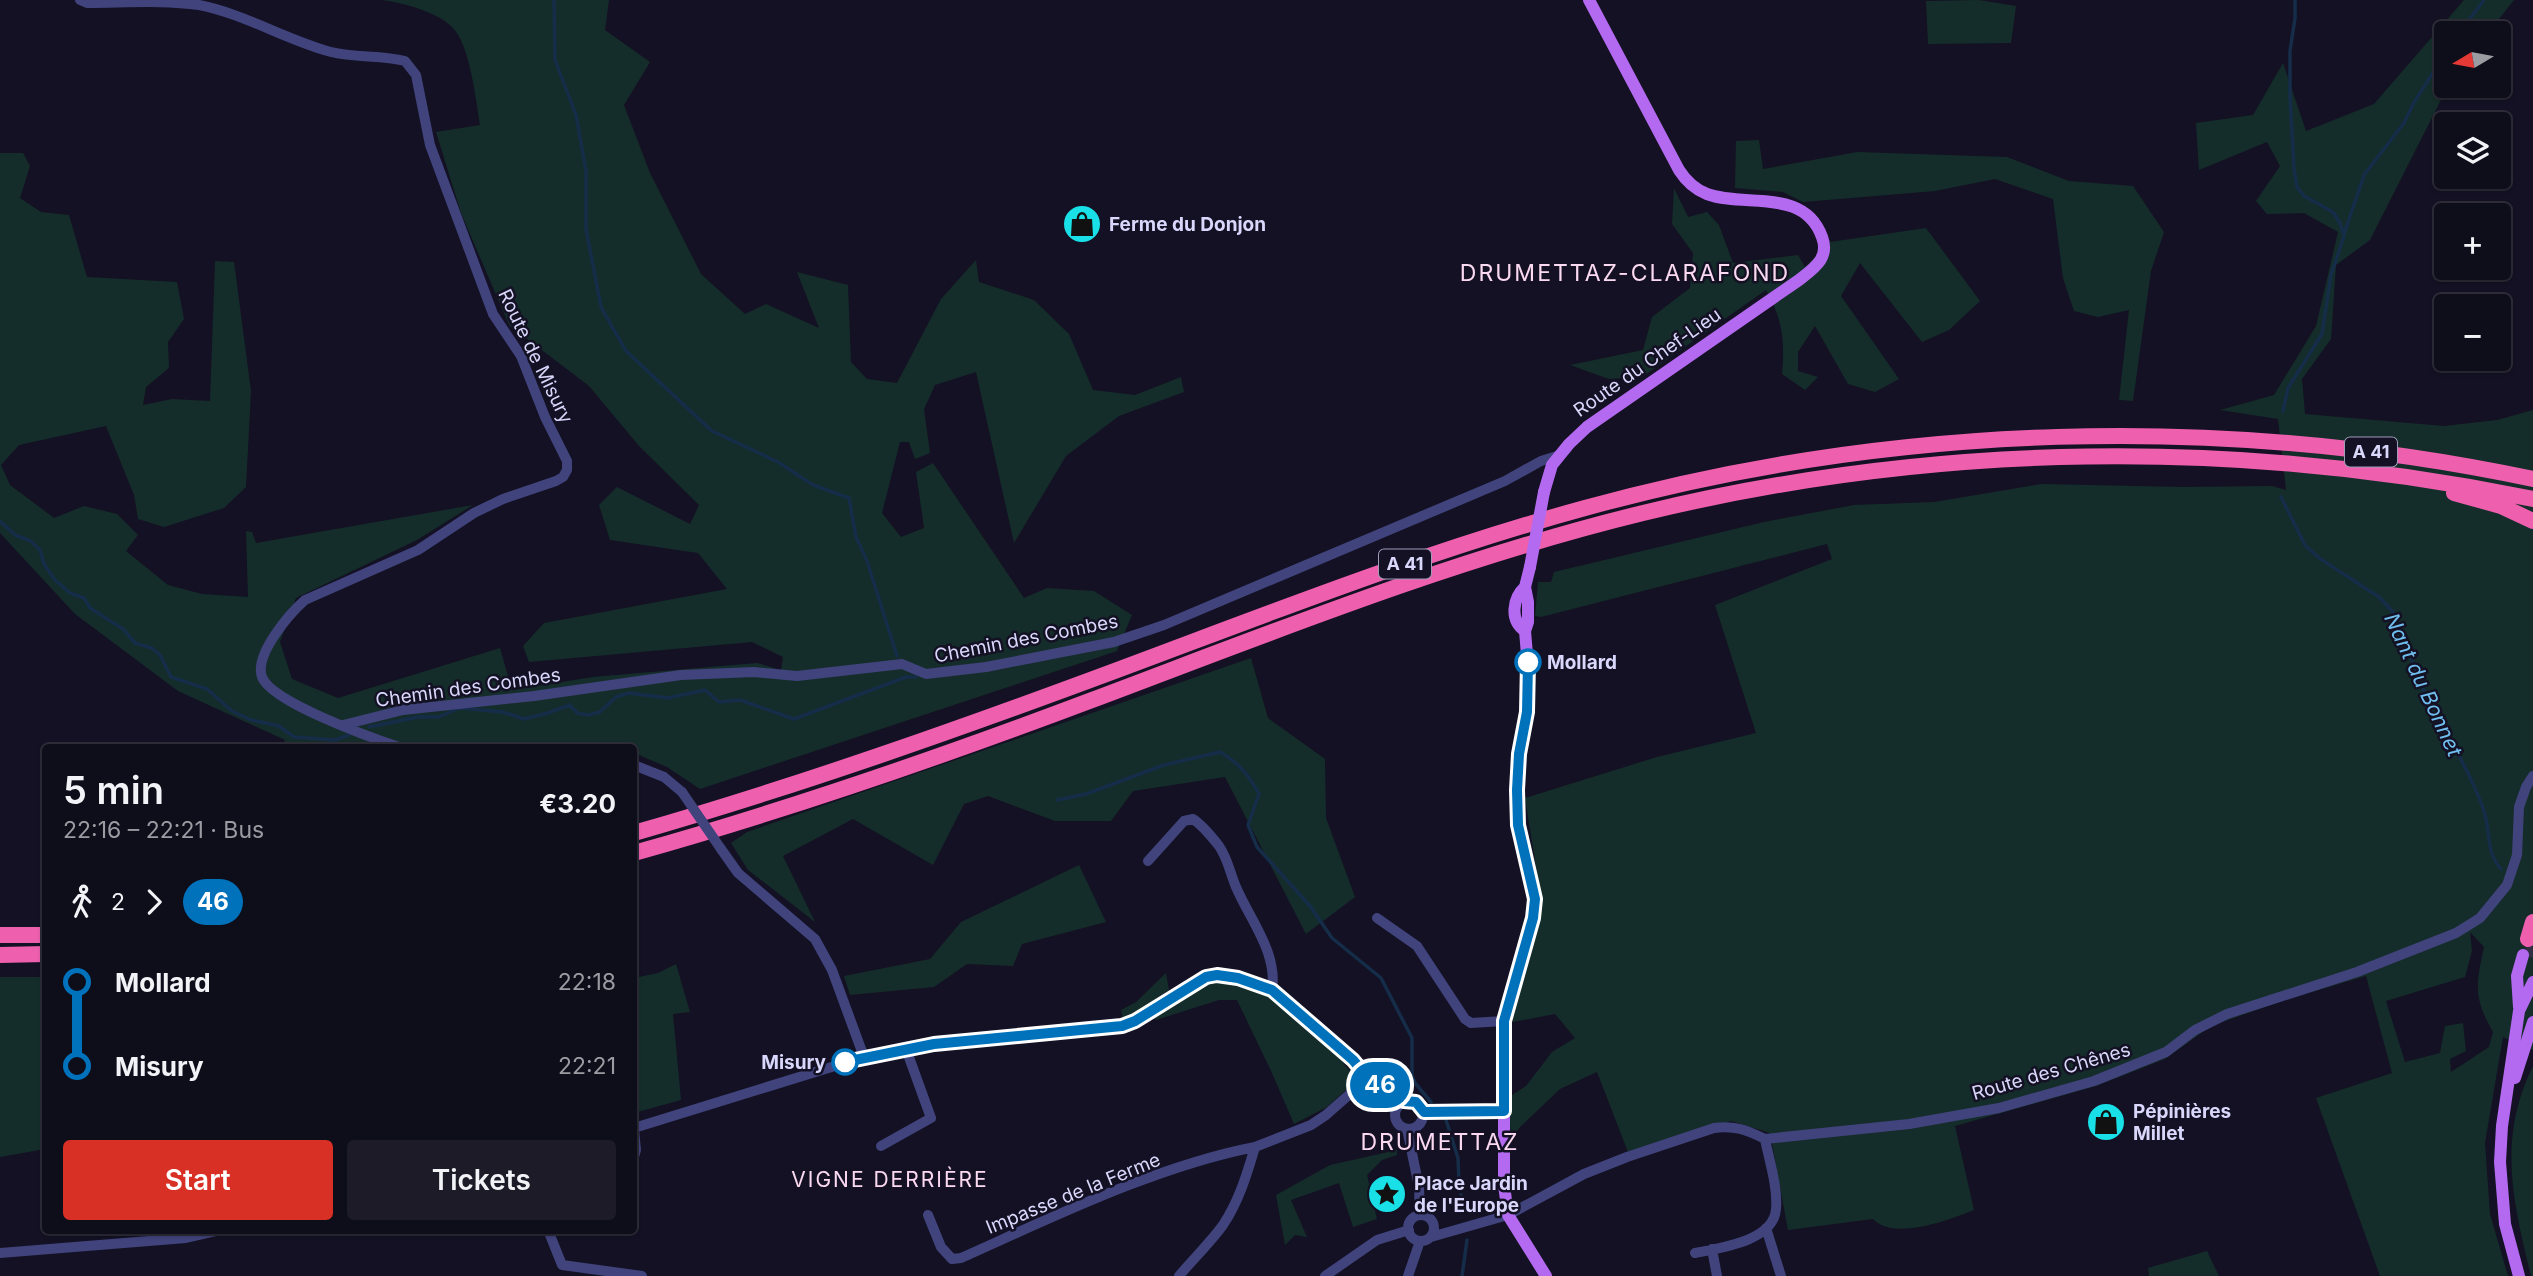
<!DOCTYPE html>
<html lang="en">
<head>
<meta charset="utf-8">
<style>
  :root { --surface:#0e0d1a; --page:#1c1b27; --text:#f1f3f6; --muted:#9b9ca2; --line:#2e2d39; --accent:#d93025 }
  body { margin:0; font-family:Inter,sans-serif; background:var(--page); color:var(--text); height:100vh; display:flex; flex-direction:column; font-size:26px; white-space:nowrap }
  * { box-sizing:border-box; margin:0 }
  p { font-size:23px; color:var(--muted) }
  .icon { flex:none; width:38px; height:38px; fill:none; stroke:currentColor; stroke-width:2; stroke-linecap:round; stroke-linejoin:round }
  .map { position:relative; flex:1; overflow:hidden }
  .drawer { position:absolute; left:42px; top:744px; width:595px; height:490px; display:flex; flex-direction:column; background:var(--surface); border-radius:7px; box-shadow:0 2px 5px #0004,0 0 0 2px var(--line) }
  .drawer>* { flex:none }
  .badge { padding:0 14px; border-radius:23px; font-size:24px; line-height:46px }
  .needle { width:46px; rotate:260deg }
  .controls { position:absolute; left:2434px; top:21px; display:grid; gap:14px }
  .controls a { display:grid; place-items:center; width:77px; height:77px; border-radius:7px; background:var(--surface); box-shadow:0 2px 5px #0004,0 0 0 2px var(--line); font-size:35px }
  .map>.badge { position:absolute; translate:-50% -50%; box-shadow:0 0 0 4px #fff }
  .legs { display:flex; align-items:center; gap:10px; height:77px; padding:0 21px; font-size:23px }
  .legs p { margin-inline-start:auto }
  .summary { display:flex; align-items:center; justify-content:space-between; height:119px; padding:0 21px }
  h1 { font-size:38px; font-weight:600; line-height:52px }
  .cta { display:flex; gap:14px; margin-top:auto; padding:14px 21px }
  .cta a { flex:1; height:80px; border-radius:7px; background:var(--accent); color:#fff; font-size:28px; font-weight:600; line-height:80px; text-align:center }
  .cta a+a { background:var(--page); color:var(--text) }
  ul { padding:0 21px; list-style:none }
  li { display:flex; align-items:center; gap:24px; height:84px; font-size:26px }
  li i { display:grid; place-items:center; width:10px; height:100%; margin:0 9px; background:currentColor }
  li i::after { content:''; width:18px; height:18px; margin:-9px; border:5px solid; border-radius:50%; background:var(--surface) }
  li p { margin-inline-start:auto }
  li:first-child i { background:linear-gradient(#0000 50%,currentColor 0) }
  li:last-child i { background:linear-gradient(currentColor 50%,#0000 0) }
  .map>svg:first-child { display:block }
  .green { fill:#152d2a; fill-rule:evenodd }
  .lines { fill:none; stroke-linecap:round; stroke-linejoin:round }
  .stream { stroke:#152d49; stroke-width:3.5 }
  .major-tunnel { stroke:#312f43; stroke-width:12; stroke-dasharray:12 6; stroke-linecap:butt }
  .minor { stroke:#41437d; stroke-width:10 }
  .major { stroke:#b46af0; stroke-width:12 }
  .highway { stroke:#ee5fae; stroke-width:16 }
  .minor-bridge { stroke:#41437d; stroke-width:10 }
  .major-bridge { stroke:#b46af0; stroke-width:12 }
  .line-1-casing { stroke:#fff; stroke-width:16 }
  .line-1 { stroke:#0072bc; stroke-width:10 }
  .stop-1-dot { fill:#fff; stroke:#0072bc; stroke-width:3.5 }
  .labels { text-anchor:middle; stroke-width:5; stroke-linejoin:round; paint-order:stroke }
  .shield { fill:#131123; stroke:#9e9cba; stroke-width:2 }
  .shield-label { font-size:18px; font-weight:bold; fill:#d9d7fb }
  .poi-label { font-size:19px; font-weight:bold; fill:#d9d7fb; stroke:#131123; text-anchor:start }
  .street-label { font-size:19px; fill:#d9d7fb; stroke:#131123 }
  .stop-label { font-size:19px; font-weight:bold; fill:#d9d7fb; stroke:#131123; text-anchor:start }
  .water-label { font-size:21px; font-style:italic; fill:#70bef0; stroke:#131123 }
  .neighbourhood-label { font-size:21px; letter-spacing:2px; fill:#fbd9f1; stroke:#131123 }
  .quarter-label { font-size:23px; letter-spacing:2px; fill:#fbd9f1; stroke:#131123 }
</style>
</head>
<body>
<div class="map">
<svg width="2533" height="1276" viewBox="0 0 2533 1276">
  <rect width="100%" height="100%" fill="#131123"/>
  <path class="green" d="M 381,0 L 609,0 L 605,30 L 650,62 L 624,105 L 650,173 L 701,274 L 745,314 L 766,304 L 819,328 L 797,272 L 848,285 L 851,362 L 867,379 L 897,383 L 941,299 L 976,260 L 979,282 L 1034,300 L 1069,334 L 1093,390 L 1135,395 L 1181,377 L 1184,392 L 1119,416 L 1066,456 L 1014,543 L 976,372 L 935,385 L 924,409 L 930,453 L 915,459 L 909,442 L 900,442 L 882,513 L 901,537 L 924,528 L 916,472 L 933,463 L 1024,598 L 1047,588 L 1094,591 L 1132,615 L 1117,651 L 700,789 L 667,767 L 634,753 L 634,747 L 282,747 L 285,740 L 178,691 L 75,614 L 0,533 L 0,153 L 23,153 L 30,166 L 20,198 L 41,212 L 69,215 L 87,277 L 177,282 L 184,319 L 168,342 L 169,368 L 146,387 L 143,405 L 172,399 L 210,401 L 215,261 L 234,262 L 251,391 L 246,487 L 224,508 L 164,527 L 138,519 L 134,495 L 106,426 L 19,445 L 1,465 L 10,485 L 54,518 L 84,506 L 117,514 L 138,535 L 126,551 L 168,585 L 202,594 L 248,597 L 246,531 L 252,532 L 256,543 L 473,505 L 417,540 L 296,598 L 280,642 L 292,679 L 338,698 L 500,648 L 512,690 L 593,677 L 757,663 L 781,670 L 783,657 L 752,642 L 529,662 L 523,646 L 544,623 L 727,589 L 698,553 L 610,540 L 599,505 L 617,487 L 690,524 L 699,505 L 639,446 L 589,386 L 509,325 L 461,213 L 436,132 L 480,125 C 476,101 470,44 452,27 C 437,12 402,2 381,0 Z
    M 1979,0 L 2016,6 L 2011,43 L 1928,44 L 1926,1 Z
    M 2464,0 L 2514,0 L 2488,33 L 2446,33 L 2448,86 L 2370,240 L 2336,265 L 2331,339 L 2302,379 L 2305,414 L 2444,426 L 2497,420 L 2533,410 L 2533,1050 L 2503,1037 L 2485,1143 L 2490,1214 L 2508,1276 L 2380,1276 L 2316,1098 L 2392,1073 L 2366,976 L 2285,1000 L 2211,1026 L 2165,1059 L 2096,1086 L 1955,1126 L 1974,1210 C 1949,1220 1894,1241 1873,1219 L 1788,1230 L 1770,1133 L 1731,1121 L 1628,1152 L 1597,1072 L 1560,1089 L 1519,1128 L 1511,1143 L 1509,1097 L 1526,1086 L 1552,1052 L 1575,1038 L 1555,1014 L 1513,1022 L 1512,1010 L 1542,904 L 1525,798 L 1657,757 L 1756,733 L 1715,605 L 1832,559 L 1827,544 L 1541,617 L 1535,616 L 1538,582 L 1551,582 L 1554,572 L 1764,522 L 1854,505 L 1934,502 L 2041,484 L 2182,487 L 2272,486 L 2286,490 L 2278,419 L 2220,410 L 2274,395 L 2316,326 L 2338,232 L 2304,213 L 2267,214 L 2256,201 L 2280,166 L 2267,142 L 2199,170 L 2196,123 L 2253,115 L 2283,63 L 2306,131 L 2374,104 ZM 2470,932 L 2484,947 C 2476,985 2473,997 2493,1032 L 2489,1047 L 2451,1072 L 2450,1059 L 2466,1051 L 2463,1023 L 2445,1026 L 2440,1053 L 2405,1062 L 2386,1001 L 2465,977 L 2472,951 Z
    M 1759,140 L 1763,169 L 1857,152 L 2007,157 L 2069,181 L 2133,186 L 2164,232 L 2151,271 L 2133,401 L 2119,400 L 2129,310 L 2098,317 L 2074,311 L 2063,278 L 2053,199 L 1995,179 L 1935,191 L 1803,202 L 1783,192 L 1735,188 L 1736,141 Z
    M 1674,188 L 1688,217 L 1707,212 L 1719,225 L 1733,263 L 1798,255 L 1805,267 L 1830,242 L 1926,228 L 1980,301 L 1949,330 L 1922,342 L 1860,263 L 1841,296 L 1899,379 L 1875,392 L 1848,384 L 1815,326 L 1798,352 L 1798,371 L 1818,377 L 1805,390 L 1782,374 C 1785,341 1783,320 1766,290 L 1642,377 L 1609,379 L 1570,365 L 1643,350 L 1652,317 L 1690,288 L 1693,253 L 1672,224 Z
    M 1251,658 L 1268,718 L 1325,759 L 1326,818 L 1355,897 L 1306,934 L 1225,777 L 1133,791 L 1111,821 L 1055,821 L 988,796 L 964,804 L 933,865 L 853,819 L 783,856 L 815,922 L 748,870 L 731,843 L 747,832 Z
    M 1079,865 L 1106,922 L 1022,944 L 1013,966 L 967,964 L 934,987 L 850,995 L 844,976 L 930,959 L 961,922 Z
    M 676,964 L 690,1012 L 673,1014 L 681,1100 L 634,1113 L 634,978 L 658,973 Z
    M 1166,973 L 1169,990 L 1123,1020 L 1121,1010 L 1136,1002 Z
    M 0,977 L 46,977 L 45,1149 L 0,1157 Z
    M 1217,980 L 1241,985 L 1272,997 L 1340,1059 L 1357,1080 L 1327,1107 L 1294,1124 L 1272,1073 L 1237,1000 L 1219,1000 L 1156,1020 L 1152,1015 L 1201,984 Z
    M 2533,1066 L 2533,1276 L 2531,1276 C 2513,1202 2497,1138 2533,1066 Z
    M 1397,1150 L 1397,1155 L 1382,1160 L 1367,1175 L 1377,1219 L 1353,1227 L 1339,1183 L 1291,1200 L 1307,1237 L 1295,1235 L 1285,1245 L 1276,1195 L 1330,1165 Z
    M 2207,1251 L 2219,1276 L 2149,1276 L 2148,1268 Z"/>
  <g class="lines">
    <path class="stream" d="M 554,0 L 555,60 L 576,115 L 586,171 L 586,229 L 601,307 L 626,351 L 712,431 L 778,462 L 813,485 L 849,498 L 856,537 L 867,561 L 897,656
      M 2459,33 L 2484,0
      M 2344,234 L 2364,175 L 2404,123 L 2413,104 L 2446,52
      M 2283,411 L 2288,388 L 2322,334 L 2331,275 L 2344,236 L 2340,223 L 2333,212 L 2304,196 L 2297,187 L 2294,168 L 2290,96 L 2290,51 L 2295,18 L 2295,0
      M 2281,497 L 2305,545 L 2319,558 L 2379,597 L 2393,612 L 2434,717 C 2451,738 2474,782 2483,808 C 2491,828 2485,852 2501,869
      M 0,521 L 15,535 L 31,541 L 40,550 L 44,564 L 55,580 L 70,593 L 84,598 L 90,608 L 123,629 L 135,643 L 152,648 L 160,655 L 171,677 L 207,689 L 232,711 L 251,720 L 279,726 L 294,737 L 335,740 L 349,735
      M 369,727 L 418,717 L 439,717 L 459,708 L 503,712 L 524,719 L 548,713 L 570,705 L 577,713 L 588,715 L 600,712 L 616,697 L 629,693 L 668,698 L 705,690 L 719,702 L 740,700 L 794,719 L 906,677 L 916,677
      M 1057,800 L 1086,794 L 1164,765 L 1220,752 C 1238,762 1249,775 1259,794 L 1248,825 L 1257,847 L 1310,906 L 1332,938 L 1381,978 L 1412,1038 L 1412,1075 L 1415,1083 L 1431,1102
      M 1446,1120 L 1458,1158 L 1459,1183
      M 1461,1195 L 1464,1208
      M 1462,1276 L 1467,1240"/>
    <path class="major-tunnel" d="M 2530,957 L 2533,947"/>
    <path class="minor" d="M 80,0 L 87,3 C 124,3 163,0 199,5 C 245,14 286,40 331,52 C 355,58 381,55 405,61 L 416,75 L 430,145 L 493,314 L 521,356 L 545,417 L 567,461 L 567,470 L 563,477 L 556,481 L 503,499 L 474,513 L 418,550 L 305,600 C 289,614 254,655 262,677 C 271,702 372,738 399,747
      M 343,725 L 403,710 L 534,696 L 681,675 L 754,672 L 797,676 L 902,664 L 926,674 L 986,667 L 1114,642 L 1164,625 L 1505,481 L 1541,461 L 1560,455
      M 634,765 L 664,777 L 682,792
      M 721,849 L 738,873 L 815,939 L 832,970 L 864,1057
      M 1148,861 L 1184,821 L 1193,819 C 1202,825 1212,837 1219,846 C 1228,859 1230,873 1236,887 C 1250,920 1278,953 1272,990
      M 1377,918 L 1417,946 L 1465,1019 L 1471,1023 L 1504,1021
      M1395 1115a14 14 0 1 1 28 0a14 14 0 1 1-28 0Z
      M 1424,1112 L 1504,1111
      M 634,1128 L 864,1057 L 934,1044 L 1122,1026 L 1135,1021 L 1206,977 L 1217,975 L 1238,978 L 1272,990 L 1353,1061 L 1368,1078 L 1391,1089 L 1404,1101
      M 634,1129 L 636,1150 L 634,1157
      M 1407,1129 L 1419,1187 L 1420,1215
      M 881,1146 L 931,1118 L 906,1049
      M 928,1215 L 941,1247 L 952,1259 L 961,1258 C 1053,1217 1157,1166 1255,1147
      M1408 1228a13 13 0 1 1 26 0a13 13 0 1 1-26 0Z
      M 1766,1228 L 1781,1276
      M 548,1230 L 562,1265 L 642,1276
      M 1431,1237 L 1508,1215 L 1584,1174 L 1627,1157 L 1714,1128 C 1734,1125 1747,1130 1765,1139 L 1909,1124 L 1999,1108 L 2094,1081 L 2166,1052 L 2195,1030 L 2227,1014 L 2357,972 L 2456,933 L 2480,918 L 2507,885 L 2517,855 L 2519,807 L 2526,787 L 2533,776
      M 1712,1249 L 1717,1276
      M 0,1253 L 186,1238 L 221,1230
      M 1695,1253 C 1720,1248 1774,1241 1776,1209 C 1778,1187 1769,1160 1765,1139
      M 1179,1276 C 1193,1259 1210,1243 1223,1225 C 1239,1201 1247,1174 1255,1147 L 1311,1125 L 1326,1115 L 1368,1078
      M 1325,1276 L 1377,1240 L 1409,1230
      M 1408,1276 L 1420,1241"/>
    <path class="major" d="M 1544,492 L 1552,465 L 1569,444 L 1587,427 L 1799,280 C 1814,268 1830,258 1822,237 C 1804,187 1745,208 1707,194 C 1694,189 1686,181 1679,170 L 1589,0
      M 1530,567 L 1525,587 L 1528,602 L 1528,622 L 1525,631 L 1529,678 L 1527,712 L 1519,754 L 1517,790 L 1518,825 L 1535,899 L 1533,918 L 1504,1021 L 1504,1185 L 1508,1215 L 1546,1276
      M 1525,631 C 1509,620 1513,598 1525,587
      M 2519,1007 L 2517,976 L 2523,955
      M 2515,1078 L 2533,1022
      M 2519,1276 L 2505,1224 L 2500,1162 L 2502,1126 L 2519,1011 L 2533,982"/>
    <path class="highway" d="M 2454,493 L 2501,506 L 2533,521
      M 634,833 C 798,786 959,729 1120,669 C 1273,612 1427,551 1585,508 C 1893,423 2221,413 2533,479
      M 634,853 C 788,810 941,757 1092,700 C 1273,632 1454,559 1643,513 C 1935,442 2238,438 2533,499
      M 0,935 L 46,935
      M 2528,939 L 2533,922
      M 0,955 L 46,954"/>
    <path class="minor-bridge" d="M 682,792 L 721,849"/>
    <path class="major-bridge" d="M 1530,567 L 1544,492"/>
  </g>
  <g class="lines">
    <defs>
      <path id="line-1" d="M 845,1062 L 934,1044 L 1122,1026 L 1135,1021 L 1206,977 L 1217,975 L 1238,978 L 1272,990 L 1353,1060 L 1368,1078 L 1391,1089 L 1404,1101 L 1416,1102 L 1424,1112 L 1504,1111 L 1504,1021 L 1533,918 L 1535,899 L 1518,825 L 1517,790 L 1519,754 L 1527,712 L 1528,662"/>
    </defs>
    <use href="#line-1" class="line-1-casing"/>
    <use href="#line-1" class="line-1"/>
  </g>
  <defs>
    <symbol id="shop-disc" viewBox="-11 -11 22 22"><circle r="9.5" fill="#18e0e6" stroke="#131123"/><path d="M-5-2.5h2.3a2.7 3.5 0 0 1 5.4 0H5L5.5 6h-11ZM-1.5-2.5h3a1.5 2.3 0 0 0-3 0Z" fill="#111"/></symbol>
    <symbol id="sight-disc" viewBox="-11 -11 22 22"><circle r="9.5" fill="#18e0e6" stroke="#131123"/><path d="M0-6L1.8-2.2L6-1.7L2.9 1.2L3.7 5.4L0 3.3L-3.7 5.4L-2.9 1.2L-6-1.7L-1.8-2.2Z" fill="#111"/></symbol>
  </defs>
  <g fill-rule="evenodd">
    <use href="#shop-disc" x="1060" y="202" width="44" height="44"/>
    <use href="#shop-disc" x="2084" y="1100" width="44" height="44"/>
    <use href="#sight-disc" x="1365" y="1172" width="44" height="44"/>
  </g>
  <g class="stop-1-dot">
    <circle cx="1528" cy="662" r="12"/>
    <circle cx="845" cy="1062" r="12"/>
  </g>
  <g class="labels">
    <g class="shield">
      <rect x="2345" y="437.5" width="52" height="29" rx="5"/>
      <rect x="1379" y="549.5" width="52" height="29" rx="5"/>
    </g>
    <g class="shield-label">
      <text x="2371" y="458">A 41</text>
      <text x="1405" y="570">A 41</text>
    </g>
    <g class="poi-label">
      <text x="1109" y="231">Ferme du Donjon</text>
      <text x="2133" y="1118">Pépinières<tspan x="2133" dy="22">Millet</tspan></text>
      <text x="1414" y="1190">Place Jardin<tspan x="1414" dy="22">de l'Europe</tspan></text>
    </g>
    <g class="street-label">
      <text transform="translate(536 356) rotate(64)" y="7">Route de Misury</text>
      <text transform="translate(1647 362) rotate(-35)" y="7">Route du Chef-Lieu</text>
      <text transform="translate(1026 638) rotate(-11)" y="7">Chemin des Combes</text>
      <text transform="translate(468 687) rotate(-8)" y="7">Chemin des Combes</text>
      <text transform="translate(2051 1071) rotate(-16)" y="7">Route des Chênes</text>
      <text transform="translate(1073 1193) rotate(-22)" y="7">Impasse de la Ferme</text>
    </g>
    <g class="stop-label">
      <text x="1547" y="669">Mollard</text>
      <text x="826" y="1069" text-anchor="end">Misury</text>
    </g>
    <g class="water-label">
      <text transform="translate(2423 685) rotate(65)" y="7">Nant du Bonnet</text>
    </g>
    <g class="neighbourhood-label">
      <text x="890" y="1187">VIGNE DERRIÈRE</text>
    </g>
    <g class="quarter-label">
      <text x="1625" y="281">DRUMETTAZ-CLARAFOND</text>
      <text x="1440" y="1150">DRUMETTAZ</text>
    </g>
  </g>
</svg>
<div class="controls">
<a><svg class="needle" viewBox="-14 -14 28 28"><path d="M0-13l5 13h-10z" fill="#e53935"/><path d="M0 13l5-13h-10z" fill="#9b9ca2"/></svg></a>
<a><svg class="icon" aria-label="layers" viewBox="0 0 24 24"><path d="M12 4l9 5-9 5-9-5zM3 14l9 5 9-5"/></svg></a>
<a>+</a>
<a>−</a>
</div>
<b class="badge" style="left:1380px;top:1085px;background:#0072bc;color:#fff">46</b>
<section class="drawer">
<div class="summary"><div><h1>5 min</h1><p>22:16 – 22:21 · Bus</p></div><b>€3.20</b></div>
<div class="legs"><svg class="icon" aria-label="walk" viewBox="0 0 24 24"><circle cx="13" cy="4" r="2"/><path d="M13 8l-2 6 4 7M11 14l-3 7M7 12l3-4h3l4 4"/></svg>2<svg class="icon" aria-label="forward" viewBox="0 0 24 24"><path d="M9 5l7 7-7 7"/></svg><b class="badge" style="background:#0072bc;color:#fff">46</b></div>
<ul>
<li><i style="color:#0072bc"></i><b>Mollard</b><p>22:18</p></li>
<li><i style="color:#0072bc"></i><b>Misury</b><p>22:21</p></li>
</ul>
<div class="cta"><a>Start</a><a>Tickets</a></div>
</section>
</div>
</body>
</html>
